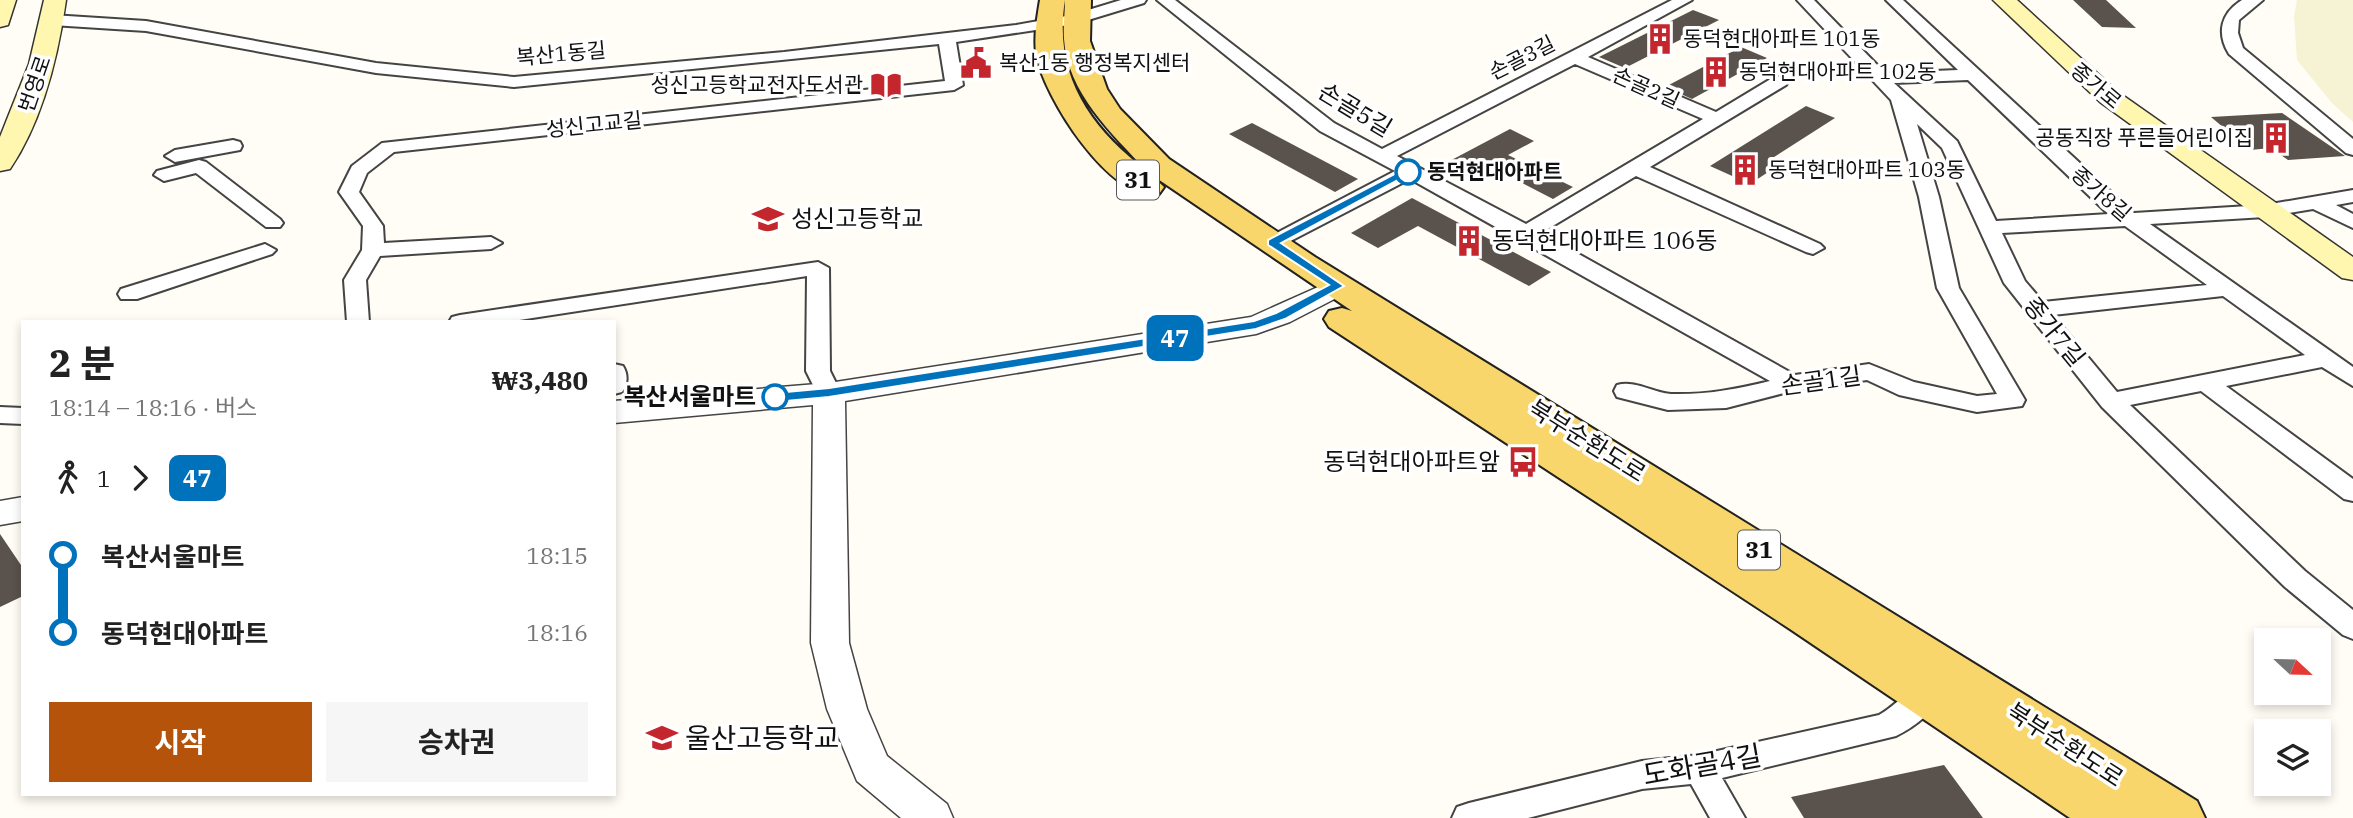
<!DOCTYPE html>
<html lang="ko">
<head>
<meta charset="utf-8">
<style>
  :root { --surface:#fff; --page:#f6f6f6; --text:#222; --muted:#767676; --accent:#b45309 }
  body { margin:0; font-family:"IBM Plex Serif","Noto Sans KR",serif; background:var(--page); color:var(--text); height:100vh; display:flex; flex-direction:column; font-size:26px; white-space:nowrap }
  * { box-sizing:border-box; margin:0 }
  p { font-size:23px; color:var(--muted) }
  .icon { flex:none; width:38px; height:38px; fill:none; stroke:currentColor; stroke-width:2; stroke-linecap:round; stroke-linejoin:round }
  .map { position:relative; flex:1; overflow:hidden }
  .panel { position:absolute; left:21px; top:320px; width:595px; height:476px; display:flex; flex-direction:column; background:var(--surface); border-radius:0px; box-shadow:0 4px 10px #0003 }
  .panel>* { flex:none }
  .badge { padding:0 14px; border-radius:10px; font-size:24px; line-height:46px }
  .needle { width:46px; rotate:112deg }
  .tools { position:absolute; left:2254px; top:628px; display:grid; gap:14px }
  .tools a { display:grid; place-items:center; width:77px; height:77px; border-radius:0px; background:var(--surface); box-shadow:0 4px 10px #0003; font-size:35px }
  .map>.badge { position:absolute; translate:-50% -50%; box-shadow:0 0 0 4px #fff }
  .legs { display:flex; align-items:center; gap:10px; height:77px; padding:0 28px; font-size:23px }
  .legs p { margin-inline-start:auto }
  .summary { display:flex; align-items:center; justify-content:space-between; height:119px; padding:0 28px }
  h1 { font-size:38px; font-weight:700; line-height:52px }
  .cta { display:flex; gap:14px; margin-top:auto; padding:14px 28px }
  .cta a { flex:1; height:80px; border-radius:0px; background:var(--accent); color:#fff; font-size:28px; font-weight:700; line-height:80px; text-align:center }
  .cta a+a { background:var(--page); color:var(--text) }
  ul { padding:0 28px; list-style:none }
  li { display:flex; align-items:center; gap:24px; height:77px; font-size:26px }
  li i { display:grid; place-items:center; width:10px; height:100%; margin:0 9px; background:currentColor }
  li i::after { content:''; width:18px; height:18px; margin:-9px; border:5px solid; border-radius:50%; background:var(--surface) }
  li p { margin-inline-start:auto }
  li:first-child i { background:linear-gradient(#0000 50%,currentColor 0) }
  li:last-child i { background:linear-gradient(currentColor 50%,#0000 0) }
  .map>svg:first-child { display:block }
  .farmland { fill:#f6f3d4 }
  .building { fill:#5a524d }
  .lines { fill:none; stroke-linecap:round; stroke-linejoin:round }
  .minor-casing { stroke:#444; stroke-width:4 }
  .tertiary-casing { stroke:#444; stroke-width:3 }
  .secondary-casing { stroke:#333; stroke-width:3 }
  .primary-casing { stroke:#222; stroke-width:4 }
  .minor { fill:#fff; fill-rule:evenodd }
  .tertiary { fill:#fff; fill-rule:evenodd }
  .secondary { fill:#fff6b0; fill-rule:evenodd }
  .primary { fill:#f9d66b; fill-rule:evenodd }
  .line-1 { fill:#0072bc; stroke:#fff; stroke-width:2 }
  .stop-1-dot { fill:#fff; stroke:#0072bc; stroke-width:3.5 }
  .labels { text-anchor:middle; stroke-width:7; stroke-linejoin:round; paint-order:stroke }
  .far-poi-label { font-size:21px; fill:#111; stroke:#fff; text-anchor:start }
  .far-street-label { font-size:21px; fill:#111; stroke:#fff }
  .far-stop-label { font-size:21px; font-weight:bold; fill:#111; stroke:#fff; text-anchor:start }
  .shield { fill:#fff; stroke:#585858; stroke-width:2 }
  .shield-label { font-size:23px; font-weight:bold; fill:#111 }
  .street-label { font-size:24px; fill:#111; stroke:#fff }
  .poi-label { font-size:24px; fill:#111; stroke:#fff; text-anchor:start }
  .stop-label { font-size:24px; font-weight:bold; fill:#111; stroke:#fff; text-anchor:end }
  .near-poi-label { font-size:28px; fill:#111; stroke:#fff; text-anchor:start }
  .near-street-label { font-size:28px; fill:#111; stroke:#fff }
</style>
</head>
<body>
<div class="map">
<svg width="2353" height="818" viewBox="0 0 2353 818">
  <rect width="100%" height="100%" fill="#fffdf5"/>
  <path class="farmland" d="M 2297,0 L 2353,0 L 2353,122 L 2332,103 L 2297,60 L 2294,16 Z"/>
  <path class="building" d="M 2073,0 L 2106,0 L 2136,28 L 2102,27 Z
    M 1693,10 L 1719,20 L 1625,68 L 1599,57 Z
    M 1741,47 L 1767,58 L 1692,99 L 1665,87 Z
    M 1806,106 L 1835,118 L 1771,159 L 1782,163 L 1750,184 L 1710,166 Z
    M 2282,113 L 2345,156 L 2288,160 L 2271,148 L 2250,150 L 2220,128 L 2224,128 L 2211,117 Z
    M 1252,123 L 1358,179 L 1335,192 L 1229,134 Z
    M 1510,129 L 1534,141 L 1508,155 L 1573,187 L 1553,199 L 1489,166 L 1469,177 L 1444,164 Z
    M 1412,198 L 1551,272 L 1529,286 L 1418,226 L 1378,248 L 1351,233 Z
    M 0,534 L 23,568 L 23,596 L 0,607 Z
    M 1944,765 L 1983,818 L 1804,818 L 1791,797 Z"/>
  <g class="lines">
    <defs>
      <path id="minor" d="M 1121,0 L 1146,0 L 1144,3 L 1075,24 L 956,42 L 963,85 L 954,90 L 394,152 L 367,173 L 359,192 L 383,226 L 384,243 L 491,237 L 502,243 L 491,249 L 380,256 L 366,280 L 369,322 L 347,322 L 344,280 L 362,250 L 363,226 L 339,192 L 352,166 L 382,143 L 945,81 L 939,44 L 514,87 L 376,73 L 146,31 L 52,25 L 44,20 L 52,15 L 146,21 L 376,63 L 514,77 L 784,52 L 1016,25 L 1072,15 Z
        M 1157,0 L 1175,0 L 1334,123 L 1382,149 L 1672,0 L 1692,0 L 1588,57 L 1716,112 L 1774,77 L 1786,77 L 1789,81 L 1786,85 L 1650,167 L 1820,244 L 1824,248 L 1813,254 L 1806,252 L 1636,176 L 1541,233 L 1795,375 L 1869,364 L 1914,382 L 1977,396 L 1997,394 L 1937,288 L 1919,197 L 1891,100 L 1797,0 L 1814,0 L 1885,73 L 1958,70 L 1886,0 L 1903,0 L 2134,213 L 2265,205 L 2353,190 L 2353,202 L 2336,205 L 2353,214 L 2353,228 L 2313,209 L 2265,217 L 2150,224 L 2353,367 L 2353,386 L 2322,367 L 2226,386 L 2353,479 L 2353,501 L 2344,499 L 2201,391 L 2130,405 L 2305,571 L 2353,610 L 2353,639 L 2343,635 L 2285,587 L 2102,407 L 2004,283 L 1942,148 L 1917,124 L 1939,197 L 1959,288 L 2025,400 L 2022,406 L 1977,412 L 1899,395 L 1867,380 L 1792,391 L 1726,408 L 1668,410 L 1617,397 L 1614,391 L 1617,385 C 1636,380 1653,393 1671,394 C 1706,395 1737,389 1770,381 L 1410,179 L 1279,247 L 1265,247 L 1261,243 L 1265,239 L 1395,171 L 1320,131 ZM 1575,64 L 1703,119 L 1526,224 L 1397,156 ZM 1968,80 L 2105,211 L 2109,214 L 1996,221 L 1957,141 L 1894,83 ZM 2125,226 L 2207,285 L 2043,302 L 2025,281 L 2002,233 ZM 2223,296 L 2305,355 L 2117,392 L 2053,315 Z
        M 2242,0 L 2263,0 L 2239,20 L 2238,33 L 2243,48 L 2353,139 L 2353,155 L 2346,153 L 2229,54 C 2216,33 2221,13 2242,0 Z
        M 233,140 L 240,142 L 242,146 L 240,150 L 175,162 L 165,156 L 175,150 Z
        M 199,160 L 206,162 L 280,219 L 283,223 L 280,227 L 266,227 L 196,173 L 164,181 L 154,175 L 157,171 Z
        M 265,244 L 276,250 L 272,254 L 137,299 L 121,299 L 118,294 L 121,289 Z
        M 818,262 L 829,268 L 830,371 L 841,393 L 838,399 L 820,399 L 806,371 L 807,276 L 506,322 L 449,322 L 452,317 L 460,315 Z
        M 614,364 L 623,366 C 628,374 628,384 622,392 L 614,394 Z
        M 0,407 L 23,408 L 23,424 L 0,423 Z
        M 1926,682 L 1937,686 L 1941,695 C 1932,714 1914,727 1896,736 L 1722,778 L 1745,818 L 1710,818 L 1691,784 L 1642,789 L 1528,818 L 1452,818 L 1457,807 L 1469,803 L 1642,761 L 1699,755 L 1879,715 C 1896,706 1907,689 1926,682 Z"/>
      <path id="tertiary" d="M 1338,278 L 1348,280 L 1352,286 L 1348,292 L 1290,322 L 1256,334 L 845,401 L 849,643 L 867,709 L 887,756 L 947,804 L 953,818 L 901,818 L 857,781 L 827,709 L 811,643 L 813,405 L 614,423 L 614,401 L 829,383 L 1251,317 Z
        M 23,497 L 23,521 L 0,525 L 0,501 Z"/>
      <path id="secondary" d="M 0,0 L 16,0 L 8,25 L 0,27 Z
        M 44,0 L 66,0 C 58,57 43,120 10,169 L 0,171 L 0,137 L 29,64 Z
        M 1993,0 L 2017,0 L 2118,92 L 2353,257 L 2353,280 L 2342,278 L 2100,102 Z"/>
      <path id="primary" d="M 1040,0 L 1091,0 L 1090,41 L 1107,89 L 1120,109 L 1169,159 L 1315,257 L 2197,801 L 2205,818 L 2070,818 L 1790,629 L 1329,327 L 1324,319 L 1329,311 L 1342,308 L 1352,311 L 1149,173 L 1164,187 L 1159,194 C 1112,205 1042,95 1036,53 C 1034,35 1037,18 1040,0 ZM 1065,0 C 1065,13 1063,26 1064,39 C 1067,92 1112,134 1147,171 C 1089,127 1053,74 1065,0 Z"/>
    </defs>
    <use href="#minor" class="minor-casing"/>
    <use href="#tertiary" class="tertiary-casing"/>
    <use href="#secondary" class="secondary-casing"/>
    <use href="#primary" class="primary-casing"/>
    <use href="#minor" class="minor"/>
    <use href="#tertiary" class="tertiary"/>
    <use href="#secondary" class="secondary"/>
    <use href="#primary" class="primary"/>
  </g>
  <path class="line-1" d="M 1404,169 L 1413,172 L 1281,243 L 1344,286 L 1285,319 L 1256,329 L 829,397 L 775,402 L 768,397 L 775,393 L 829,388 L 1254,321 L 1276,313 L 1329,285 L 1268,245 L 1268,240 Z"/>
  <defs>
    <symbol id="building-bare" viewBox="-9 -9 18 18"><path d="M-4-6H4V6H1V3H-1V6H-4ZM-2.5-4.3h1.7v1.8h-1.7ZM.8-4.3h1.7v1.8H.8ZM-2.5-1h1.7V.8h-1.7ZM.8-1h1.7V.8H.8Z" fill="#c4262e" stroke="#fff" stroke-width="2.5" paint-order="stroke"/></symbol>
    <symbol id="civic-bare" viewBox="-9 -9 18 18"><path d="M-.6-6.5H3V-4.5H.6V-3L4-1V1h2V6H-6V1h2V-1L-.6-3ZM-1.2 2.5V6h2.4V2.5Z" fill="#c4262e" stroke="#fff" stroke-width="2.5" paint-order="stroke"/></symbol>
    <symbol id="library-bare" viewBox="-9 -9 18 18"><path d="M-6-4Q-3-5.5-.7-3.5V5Q-3 3-6 4ZM6-4Q3-5.5 .7-3.5V5Q3 3 6 4Z" fill="#c4262e" stroke="#fff" stroke-width="2.5" paint-order="stroke"/></symbol>
    <symbol id="school-bare" viewBox="-9 -9 18 18"><path d="M0-5L7-2L0 1L-7-2ZM-4 1L0 2.5L4 1V4Q0 6-4 4Z" fill="#c4262e" stroke="#fff" stroke-width="2.5" paint-order="stroke"/></symbol>
    <symbol id="bus-bare" viewBox="-9 -9 18 18"><path d="M-5-6H5V4H4V6H2V4H-2V6H-4V4H-5ZM-3.5-4V0h7V-4ZM-3.5 1.2v1.5H-2V1.2ZM2 1.2v1.5H3.5V1.2Z" fill="#c4262e" stroke="#fff" stroke-width="2.5" paint-order="stroke"/></symbol>
  </defs>
  <g fill-rule="evenodd">
    <use href="#building-bare" x="1638" y="17" width="44" height="44"/>
    <use href="#civic-bare" x="954" y="41" width="44" height="44"/>
    <use href="#building-bare" x="1694" y="50" width="44" height="44"/>
    <use href="#library-bare" x="864" y="63" width="44" height="44"/>
    <use href="#building-bare" x="2254" y="116" width="44" height="44"/>
    <use href="#building-bare" x="1723" y="148" width="44" height="44"/>
    <use href="#school-bare" x="746" y="197" width="44" height="44"/>
    <use href="#building-bare" x="1447" y="219" width="44" height="44"/>
    <use href="#bus-bare" x="1501" y="440" width="44" height="44"/>
    <use href="#school-bare" x="640" y="716" width="44" height="44"/>
  </g>
  <g class="stop-1-dot">
    <circle cx="1408" cy="172" r="12"/>
    <circle cx="775" cy="397" r="12"/>
  </g>
  <g class="labels">
    <g class="far-poi-label">
      <text x="1683" y="46">동덕현대아파트 101동</text>
      <text x="999" y="70">복산1동 행정복지센터</text>
      <text x="1739" y="79">동덕현대아파트 102동</text>
      <text x="863" y="92" text-anchor="end">성신고등학교전자도서관</text>
      <text x="2253" y="145" text-anchor="end">공동직장 푸른들어린이집</text>
      <text x="1768" y="177">동덕현대아파트 103동</text>
    </g>
    <g class="far-street-label">
      <text transform="translate(561 54) rotate(-5)" y="7">복산1동길</text>
      <text transform="translate(1522 58) rotate(-27)" y="7">손골3길</text>
      <text transform="translate(35 84) rotate(-71)" y="7">번영로</text>
      <text transform="translate(2096 86) rotate(40)" y="7">종가로</text>
      <text transform="translate(1646 88) rotate(24)" y="7">손골2길</text>
      <text transform="translate(594 125) rotate(-6)" y="7">성신고교길</text>
      <text transform="translate(2101 194) rotate(41)" y="7">종가8길</text>
    </g>
    <g class="far-stop-label">
      <text x="1427" y="179">동덕현대아파트</text>
    </g>
    <g class="shield">
      <rect x="1117" y="160.5" width="42" height="39" rx="5"/>
      <rect x="1738" y="530.5" width="42" height="39" rx="5"/>
    </g>
    <g class="shield-label">
      <text x="1138" y="188">31</text>
      <text x="1759" y="558">31</text>
    </g>
    <g class="street-label">
      <text transform="translate(1355 110) rotate(31)" y="8">손골5길</text>
      <text transform="translate(2054 332) rotate(51)" y="8">종가7길</text>
      <text transform="translate(1821 381) rotate(-8)" y="8">손골1길</text>
      <text transform="translate(1587 441) rotate(32)" y="8">북부순환도로</text>
      <text transform="translate(2065 745) rotate(33)" y="8">북부순환도로</text>
    </g>
    <g class="poi-label">
      <text x="791" y="227">성신고등학교</text>
      <text x="1492" y="249">동덕현대아파트 106동</text>
      <text x="1500" y="470" text-anchor="end">동덕현대아파트앞</text>
    </g>
    <g class="stop-label">
      <text x="756" y="405">복산서울마트</text>
    </g>
    <g class="near-poi-label">
      <text x="685" y="748">울산고등학교</text>
    </g>
    <g class="near-street-label">
      <text transform="translate(1702 765) rotate(-10)" y="10">도화골4길</text>
    </g>
  </g>
</svg>
<div class="tools">
<a><svg class="needle" viewBox="-14 -14 28 28"><path d="M0-13l5 13h-10z" fill="#e53935"/><path d="M0 13l5-13h-10z" fill="#767676"/></svg></a>
<a><svg class="icon" aria-label="layers" viewBox="0 0 24 24"><path d="M12 4l9 5-9 5-9-5zM3 14l9 5 9-5"/></svg></a>
</div>
<b class="badge" style="left:1175px;top:338px;background:#0072bc;color:#fff">47</b>
<section class="panel">
<div class="summary"><div><h1>2 분</h1><p>18:14 – 18:16 · 버스</p></div><b>₩3,480</b></div>
<div class="legs"><svg class="icon" aria-label="walk" viewBox="0 0 24 24"><circle cx="13" cy="4" r="2"/><path d="M13 8l-2 6 4 7M11 14l-3 7M7 12l3-4h3l4 4"/></svg>1<svg class="icon" aria-label="forward" viewBox="0 0 24 24"><path d="M9 5l7 7-7 7"/></svg><b class="badge" style="background:#0072bc;color:#fff">47</b></div>
<ul>
<li><i style="color:#0072bc"></i><b>복산서울마트</b><p>18:15</p></li>
<li><i style="color:#0072bc"></i><b>동덕현대아파트</b><p>18:16</p></li>
</ul>
<div class="cta"><a>시작</a><a>승차권</a></div>
</section>
</div>
</body>
</html>
